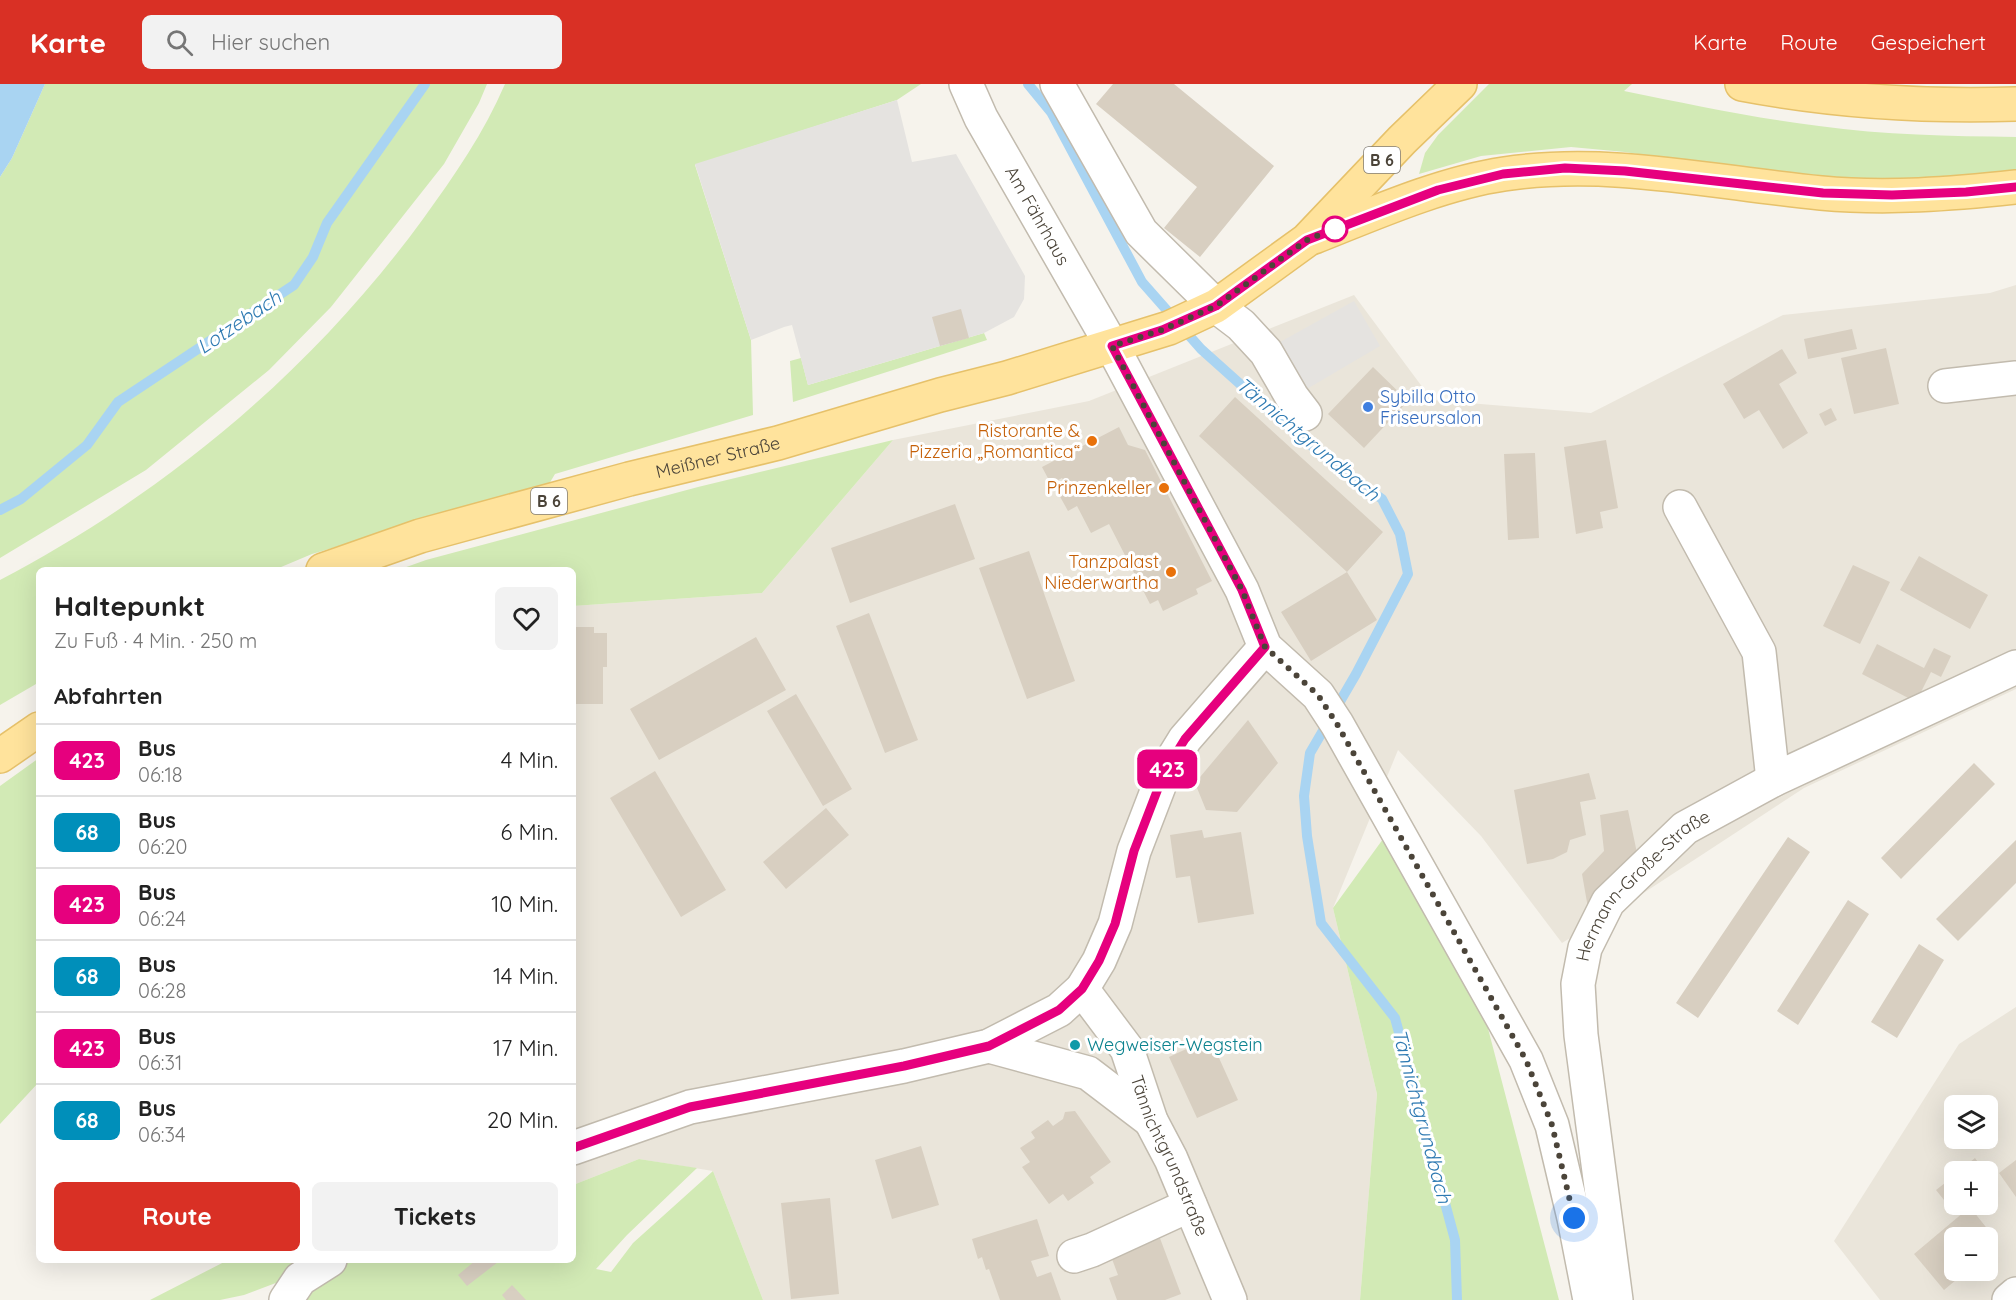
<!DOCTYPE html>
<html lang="de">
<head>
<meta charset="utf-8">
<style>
  :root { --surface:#fff; --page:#f2f2f2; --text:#222; --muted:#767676; --line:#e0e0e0; --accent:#d93025 }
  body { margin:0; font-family:Quicksand,sans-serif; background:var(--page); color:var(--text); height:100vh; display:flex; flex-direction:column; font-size:22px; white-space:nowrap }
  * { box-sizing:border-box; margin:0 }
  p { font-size:20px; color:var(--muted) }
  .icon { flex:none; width:33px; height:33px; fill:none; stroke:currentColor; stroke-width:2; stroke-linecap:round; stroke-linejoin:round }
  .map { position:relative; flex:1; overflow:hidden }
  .sheet { position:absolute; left:36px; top:483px; width:540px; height:696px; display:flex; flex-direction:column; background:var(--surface); border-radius:9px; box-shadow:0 6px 24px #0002 }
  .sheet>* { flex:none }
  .badge { padding:0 12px; border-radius:9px; font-size:21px; line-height:39px }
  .controls { position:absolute; left:1944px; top:1011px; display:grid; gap:12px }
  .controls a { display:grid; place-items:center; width:54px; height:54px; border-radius:9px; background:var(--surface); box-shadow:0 6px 24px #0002; font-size:30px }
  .you { position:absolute; width:30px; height:30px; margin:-15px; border:4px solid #fff; border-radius:50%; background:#1a73e8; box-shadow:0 0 0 9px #1a73e833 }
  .map>.badge { position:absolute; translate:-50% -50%; box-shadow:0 0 0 3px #fff }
  h2 { padding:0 18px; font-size:22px; line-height:54px }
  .round { display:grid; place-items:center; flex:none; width:63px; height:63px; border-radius:9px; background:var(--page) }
  .head { display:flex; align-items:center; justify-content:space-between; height:102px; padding:0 18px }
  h1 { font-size:28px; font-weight:700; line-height:45px }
  .cta { display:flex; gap:12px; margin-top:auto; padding:12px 18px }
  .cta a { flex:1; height:69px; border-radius:9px; background:var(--accent); color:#fff; font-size:24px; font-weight:700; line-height:69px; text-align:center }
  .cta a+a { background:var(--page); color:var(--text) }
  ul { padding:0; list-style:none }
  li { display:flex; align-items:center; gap:18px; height:72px; padding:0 18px; border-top:2px solid var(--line) }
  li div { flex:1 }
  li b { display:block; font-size:22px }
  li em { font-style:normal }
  li .badge { min-width:66px; font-weight:700; text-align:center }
  header { display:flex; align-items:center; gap:36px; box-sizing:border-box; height:84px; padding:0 30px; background:var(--accent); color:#fff }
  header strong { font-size:28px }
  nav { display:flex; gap:33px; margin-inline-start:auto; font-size:21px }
  .search { width:420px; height:54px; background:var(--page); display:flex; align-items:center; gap:15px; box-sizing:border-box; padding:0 21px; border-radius:9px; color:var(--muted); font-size:22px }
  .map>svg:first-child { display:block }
  .residential { fill:#eae5da; fill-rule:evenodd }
  .green { fill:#d2eab5 }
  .parking { fill:#e5e3e0 }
  .water { fill:#a9d4f2 }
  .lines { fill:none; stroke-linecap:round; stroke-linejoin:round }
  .stream { stroke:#a9d4f2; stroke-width:10 }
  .building { fill:#d8cfc1 }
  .minor-casing { stroke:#c2bbae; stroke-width:36 }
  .major-casing { stroke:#e6c16a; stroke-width:36 }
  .minor { stroke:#fff; stroke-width:33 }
  .major { stroke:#ffe39c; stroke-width:33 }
  .line-casing { stroke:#fff; stroke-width:14 }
  .line { stroke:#e6007e; stroke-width:9 }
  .walk { stroke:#4b4439; stroke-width:6; stroke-dasharray:0 10.8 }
  .stop-dot { fill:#fff; stroke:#e6007e; stroke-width:3 }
  .shop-dot { fill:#3f7fe0; stroke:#fff; stroke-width:2 }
  .food-dot { fill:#e8710a; stroke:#fff; stroke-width:2 }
  .culture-dot { fill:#0f9aa8; stroke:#fff; stroke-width:2 }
  .labels { text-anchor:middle; stroke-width:6; stroke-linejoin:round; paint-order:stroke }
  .shield { fill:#fff; stroke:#817c74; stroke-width:1.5 }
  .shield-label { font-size:16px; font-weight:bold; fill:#4b4439 }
  .street-label { font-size:18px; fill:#4b4439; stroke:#fff }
  .shop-label { font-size:18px; fill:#366cbe; stroke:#fff; text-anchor:start }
  .food-label { font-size:18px; fill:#c56008; stroke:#fff; text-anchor:end }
  .culture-label { font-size:18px; fill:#0d838f; stroke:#fff; text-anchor:start }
  .water-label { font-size:20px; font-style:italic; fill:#2e7ab2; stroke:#fff }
</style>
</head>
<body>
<header>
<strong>Karte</strong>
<div class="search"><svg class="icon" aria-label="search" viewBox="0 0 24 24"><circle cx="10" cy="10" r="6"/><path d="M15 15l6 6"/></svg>Hier suchen</div>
<nav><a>Karte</a><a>Route</a><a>Gespeichert</a></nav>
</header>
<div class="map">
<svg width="2016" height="1216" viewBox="0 0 2016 1216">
  <rect width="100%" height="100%" fill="#f6f3ec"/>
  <path class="residential" d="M 2016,201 L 2016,605 L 1804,704 L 1642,810 L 1562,859 L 1481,752 L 1398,666 L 1333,824 L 1377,1010 L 1360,1216 L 763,1216 L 713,1087 L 639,1075 L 573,1101 L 573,522 L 762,509 L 893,356 L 1089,317 L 1354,211 L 1432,316 L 1591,329 L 1783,231 L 1990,209 Z
    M 2016,923 L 2016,1216 L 1880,1216 L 1834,1157 L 1959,960 ZM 1954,1022 L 1988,1022 L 1988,1054 L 1954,1054 ZM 1954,1088 L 1988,1088 L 1988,1120 L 1954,1120 ZM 1954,1154 L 1988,1154 L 1988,1186 L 1954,1186 Z"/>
  <path class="green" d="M 45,0 L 487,0 L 479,19 L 444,80 L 331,223 L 269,286 L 146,386 L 0,474 L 0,93 L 12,74 Z
    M 505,0 L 921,0 L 897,16 L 695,81 L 751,256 L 753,331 L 555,390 L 549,400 L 312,470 L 274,486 L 39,486 L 39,603 L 36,600 L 0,621 L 0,496 C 166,409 312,287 423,135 C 454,92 484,49 505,0 Z
    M 1489,0 L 1632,0 L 1624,7 C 1689,20 1753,34 1819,42 C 1884,51 1950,52 2016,53 L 2016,90 L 1891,98 L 1732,85 L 1625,68 L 1571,63 L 1481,72 L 1419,90 L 1425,69 L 1438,51 Z
    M 984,249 L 987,256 L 793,318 L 790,277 L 801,274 L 808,301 Z
    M 893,356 L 762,509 L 573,522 L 573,486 L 398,486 L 426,476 L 698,403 Z
    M 39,674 L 39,998 L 0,1040 L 0,702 Z
    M 1383,755 L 1485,933 L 1559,1216 L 1360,1216 L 1377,1010 L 1333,824 Z
    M 639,1075 L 697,1084 L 627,1151 L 596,1185 L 611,1188 L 633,1159 L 713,1087 L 763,1216 L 301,1216 L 281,1197 L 244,1211 L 220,1216 L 150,1216 L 228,1176 L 573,1176 L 573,1101 Z"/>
  <path class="parking" d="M 897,16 L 912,78 L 956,70 L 1025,192 L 1024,215 L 1014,233 L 984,249 L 808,301 L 792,241 L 784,243 L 751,256 L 695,80 Z
    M 1354,217 L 1380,262 L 1300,309 L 1273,262 Z"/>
  <path class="water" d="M 0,0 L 45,0 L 12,74 L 0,93 Z"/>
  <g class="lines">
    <path class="stream" d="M 1028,0 L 1051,28 L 1142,198 L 1201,265 L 1268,325 L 1336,382 L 1382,415 L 1400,450 L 1408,490 L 1356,590 L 1310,669 L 1304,712 L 1307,752 L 1321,839 L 1395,934 L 1455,1156 L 1457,1216
      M 0,426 L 21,415 L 87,361 L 118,318 L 294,201 L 313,173 L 327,139 L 425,0"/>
  </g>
  <path class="building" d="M 1113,0 L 1174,0 L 1274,82 L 1200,173 L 1164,144 L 1197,103 L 1096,20 Z
    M 961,225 L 969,254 L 940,262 L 932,233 Z
    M 1852,245 L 1857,265 L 1808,275 L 1804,255 Z
    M 1886,264 L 1899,320 L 1854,330 L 1841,274 Z
    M 1782,265 L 1797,289 L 1779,300 L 1808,349 L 1783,365 L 1759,326 L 1744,335 L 1723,300 Z
    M 1373,283 L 1408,317 L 1364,364 L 1328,330 Z
    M 1235,313 L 1383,448 L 1347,488 L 1199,352 Z
    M 1831,324 L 1837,336 L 1825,342 L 1819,330 Z
    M 1119,343 L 1128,361 L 1145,366 L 1212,497 L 1196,505 L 1198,510 L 1163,527 L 1158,516 L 1150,520 L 1109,440 L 1091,449 L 1077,422 L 1068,427 L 1058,409 L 1068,404 L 1062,394 L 1051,400 L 1042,383 Z
    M 1606,356 L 1618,424 L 1600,428 L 1603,444 L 1576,450 L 1564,363 Z
    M 1535,369 L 1539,454 L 1508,456 L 1504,370 Z
    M 955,420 L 975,475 L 850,519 L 831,464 Z
    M 1029,467 L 1075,597 L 1027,615 L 979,484 Z
    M 1919,472 L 1988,511 L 1970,545 L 1900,506 Z
    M 1853,481 L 1890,498 L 1860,560 L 1823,542 Z
    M 1347,488 L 1377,536 L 1311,577 L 1281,528 Z
    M 869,529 L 918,656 L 885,669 L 836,542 Z
    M 573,543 L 594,543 L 594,549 L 607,549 L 607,583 L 603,583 L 603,620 L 573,620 Z
    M 756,553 L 786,606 L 659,676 L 630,625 Z
    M 1877,560 L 1924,584 L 1934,564 L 1951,572 L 1941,593 L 1931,588 L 1916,618 L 1862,590 Z
    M 796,610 L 852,705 L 823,722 L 767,627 Z
    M 1248,636 L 1278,679 L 1237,728 L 1206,726 L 1195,699 Z
    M 1974,679 L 1995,700 L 1901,795 L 1881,774 Z
    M 655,687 L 726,806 L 681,833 L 610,714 Z
    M 1589,689 L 1596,715 L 1580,718 L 1586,751 L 1570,756 L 1567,768 L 1553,775 L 1527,780 L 1514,706 Z
    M 826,724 L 849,751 L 786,805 L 763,778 Z
    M 1628,726 L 1637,769 L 1588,824 L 1582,790 L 1604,767 L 1600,731 Z
    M 1202,746 L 1204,754 L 1241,748 L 1254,830 L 1198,839 L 1190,792 L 1176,794 L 1170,751 Z
    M 1788,753 L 1810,768 L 1698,934 L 1676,919 Z
    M 2016,756 L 2016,799 L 1958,857 L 1936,835 Z
    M 1848,816 L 1869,830 L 1798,941 L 1777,927 Z
    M 1919,860 L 1944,876 L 1897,954 L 1871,938 Z
    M 1210,954 L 1238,1016 L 1197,1034 L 1169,973 Z
    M 1075,1027 L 1111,1078 L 1090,1093 L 1094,1099 L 1068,1117 L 1063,1110 L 1049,1120 L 1022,1083 L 1030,1078 L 1020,1064 L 1035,1054 L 1031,1048 L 1048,1036 L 1053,1042 L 1063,1035 L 1065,1028 Z
    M 921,1062 L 939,1121 L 892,1135 L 875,1076 Z
    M 1975,1074 L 1985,1088 L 1958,1088 Z
    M 2016,1076 L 2016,1113 L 1999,1089 Z
    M 1954,1092 L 1954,1120 L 1969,1120 L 1956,1131 L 1936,1106 Z
    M 830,1114 L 839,1210 L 791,1215 L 781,1119 Z
    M 1970,1123 L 1993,1152 L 1988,1157 L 1988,1154 L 1954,1154 L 1954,1186 L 1968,1186 L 1944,1206 L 1914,1170 Z
    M 1037,1135 L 1049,1172 L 1031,1177 L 1037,1193 L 1051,1188 L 1061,1216 L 1000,1216 L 989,1185 L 986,1186 L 982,1173 L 978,1175 L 972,1155 Z
    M 1158,1149 L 1181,1210 L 1165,1216 L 1117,1216 L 1109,1194 L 1118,1191 L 1109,1167 Z
    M 476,1176 L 496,1176 L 498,1178 L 467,1202 L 458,1191 Z
    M 512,1201 L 526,1216 L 506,1216 L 502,1211 Z"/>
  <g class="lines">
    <defs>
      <g id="minor">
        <path id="s1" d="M 966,0 L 981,34 L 1112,262 L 1242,506 L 1265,563 L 1318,611 L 1337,640 L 1526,976 L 1552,1041 L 1574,1134 L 1590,1216"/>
        <path d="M 1057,0 L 1141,148 L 1216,222 L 1241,241 L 1266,268 L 1292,313 L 1305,330"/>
        <path d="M 1945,302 L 2016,294"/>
        <path d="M 1680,423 L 1759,568 L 1773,696"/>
        <path id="s2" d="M 1082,905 L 1127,965 L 1151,1037 L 1171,1075 L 1230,1216"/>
        <path d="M 989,962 L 1088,989 L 1151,1037"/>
        <path d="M 573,1064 L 690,1023 L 904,982 L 989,962 L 1059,926 L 1082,905 L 1099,877 L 1115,840 L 1134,767 L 1164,689 L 1185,655 L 1265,563"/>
        <path d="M 1074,1172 L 1092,1166 L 1190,1121"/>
        <path d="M 286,1216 L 300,1195 L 330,1176"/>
        <path id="s3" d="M 1616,1216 L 1581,951 L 1578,900 L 1585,864 L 1608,818 L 1685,744 L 1773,696 L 2016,583"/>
        <path d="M 2009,1216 L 2016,1210"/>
      </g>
      <g id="major">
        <path d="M 1742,0 C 1832,17 1924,23 2016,20"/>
        <path d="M 1314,153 C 1372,130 1442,99 1504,90 C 1609,74 1716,99 1821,109 C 1886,115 1952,110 2016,103"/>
        <path id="s4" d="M 323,486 L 420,452 L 629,395 L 778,359 L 940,311 L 1007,294 L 1169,244 L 1216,222 L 1307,156 L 1402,56 L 1460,0"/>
        <path d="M 0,672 L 39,645"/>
      </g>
    </defs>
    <use href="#minor" class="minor-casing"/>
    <use href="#major" class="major-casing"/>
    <use href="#minor" class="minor"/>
    <use href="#major" class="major"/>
  </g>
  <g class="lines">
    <defs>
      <path id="line" d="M 573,1064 L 690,1023 L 904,982 L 989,962 L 1059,926 L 1082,905 L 1099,877 L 1115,840 L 1134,767 L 1164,689 L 1185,655 L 1265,563 L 1242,506 L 1112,262 L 1162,246 L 1216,222 L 1307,156 L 1438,106 L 1503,90 L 1565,84 L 1625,87 L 1823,109 L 1892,111 L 1966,108 L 2016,103"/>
    </defs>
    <use href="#line" class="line-casing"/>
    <use href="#line" class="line"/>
    <path class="walk" d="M 1335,145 L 1341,142 L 1307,156 L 1216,222 L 1162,246 L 1112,262 L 1242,506 L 1265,563 L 1318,611 L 1337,640 L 1526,976 L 1552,1041 L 1574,1134"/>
  </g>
  <circle class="stop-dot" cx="1335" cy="145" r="12"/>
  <circle class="shop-dot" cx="1368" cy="323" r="6"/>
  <g class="food-dot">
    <circle cx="1092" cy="357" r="6"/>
    <circle cx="1164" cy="404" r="6"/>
    <circle cx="1171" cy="488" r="6"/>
  </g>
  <circle class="culture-dot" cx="1075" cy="961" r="6"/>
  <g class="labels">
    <g class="shield">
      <rect x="1364" y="63" width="36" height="26" rx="4.5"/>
      <rect x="531" y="404" width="36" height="26" rx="4.5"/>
    </g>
    <g class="shield-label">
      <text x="1382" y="82">B 6</text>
      <text x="549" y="423">B 6</text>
    </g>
    <g class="street-label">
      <text dy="6" stroke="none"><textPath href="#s1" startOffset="150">Am Fährhaus</textPath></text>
      <text dy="6" stroke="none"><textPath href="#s4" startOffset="411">Meißner Straße</textPath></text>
      <text dy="6" stroke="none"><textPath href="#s3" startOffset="441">Hermann-Große-Straße</textPath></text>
      <text dy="6" stroke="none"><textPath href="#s2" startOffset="190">Tännichtgrundstraße</textPath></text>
    </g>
    <g class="shop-label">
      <text x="1380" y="319">Sybilla Otto<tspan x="1380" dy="21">Friseursalon</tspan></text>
    </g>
    <g class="food-label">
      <text x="1080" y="353">Ristorante &amp;<tspan x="1080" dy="21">Pizzeria „Romantica“</tspan></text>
      <text x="1152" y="410">Prinzenkeller</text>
      <text x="1159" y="484">Tanzpalast<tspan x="1159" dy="21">Niederwartha</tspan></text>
    </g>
    <g class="culture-label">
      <text x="1087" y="967">Wegweiser-Wegstein</text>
    </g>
    <g class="water-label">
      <text transform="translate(239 238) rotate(-34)" y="7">Lotzebach</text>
      <text transform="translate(1308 355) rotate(40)" y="7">Tännichtgrundbach</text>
      <text transform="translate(1422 1032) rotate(75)" y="7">Tännichtgrundbach</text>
    </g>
  </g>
</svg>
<div class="controls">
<a><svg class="icon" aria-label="layers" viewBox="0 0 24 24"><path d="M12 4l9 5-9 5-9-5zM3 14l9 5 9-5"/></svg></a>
<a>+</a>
<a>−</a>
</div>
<div class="you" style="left:1574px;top:1134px"></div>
<b class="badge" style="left:1167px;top:685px;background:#e6007e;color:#fff">423</b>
<section class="sheet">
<div class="head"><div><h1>Haltepunkt</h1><p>Zu Fuß · 4 Min. · 250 m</p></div><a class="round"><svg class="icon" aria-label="heart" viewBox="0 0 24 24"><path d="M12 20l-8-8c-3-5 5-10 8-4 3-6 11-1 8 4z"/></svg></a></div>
<h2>Abfahrten</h2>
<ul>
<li><span class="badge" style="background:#e6007e;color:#fff">423</span><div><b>Bus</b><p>06:18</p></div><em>4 Min.</em></li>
<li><span class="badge" style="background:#008fba;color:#fff">68</span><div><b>Bus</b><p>06:20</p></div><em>6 Min.</em></li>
<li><span class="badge" style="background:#e6007e;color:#fff">423</span><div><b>Bus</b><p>06:24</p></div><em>10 Min.</em></li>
<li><span class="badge" style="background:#008fba;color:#fff">68</span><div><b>Bus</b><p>06:28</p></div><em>14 Min.</em></li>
<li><span class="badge" style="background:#e6007e;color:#fff">423</span><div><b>Bus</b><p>06:31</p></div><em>17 Min.</em></li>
<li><span class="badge" style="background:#008fba;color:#fff">68</span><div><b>Bus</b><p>06:34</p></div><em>20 Min.</em></li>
</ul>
<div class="cta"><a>Route</a><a>Tickets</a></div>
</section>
</div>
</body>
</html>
